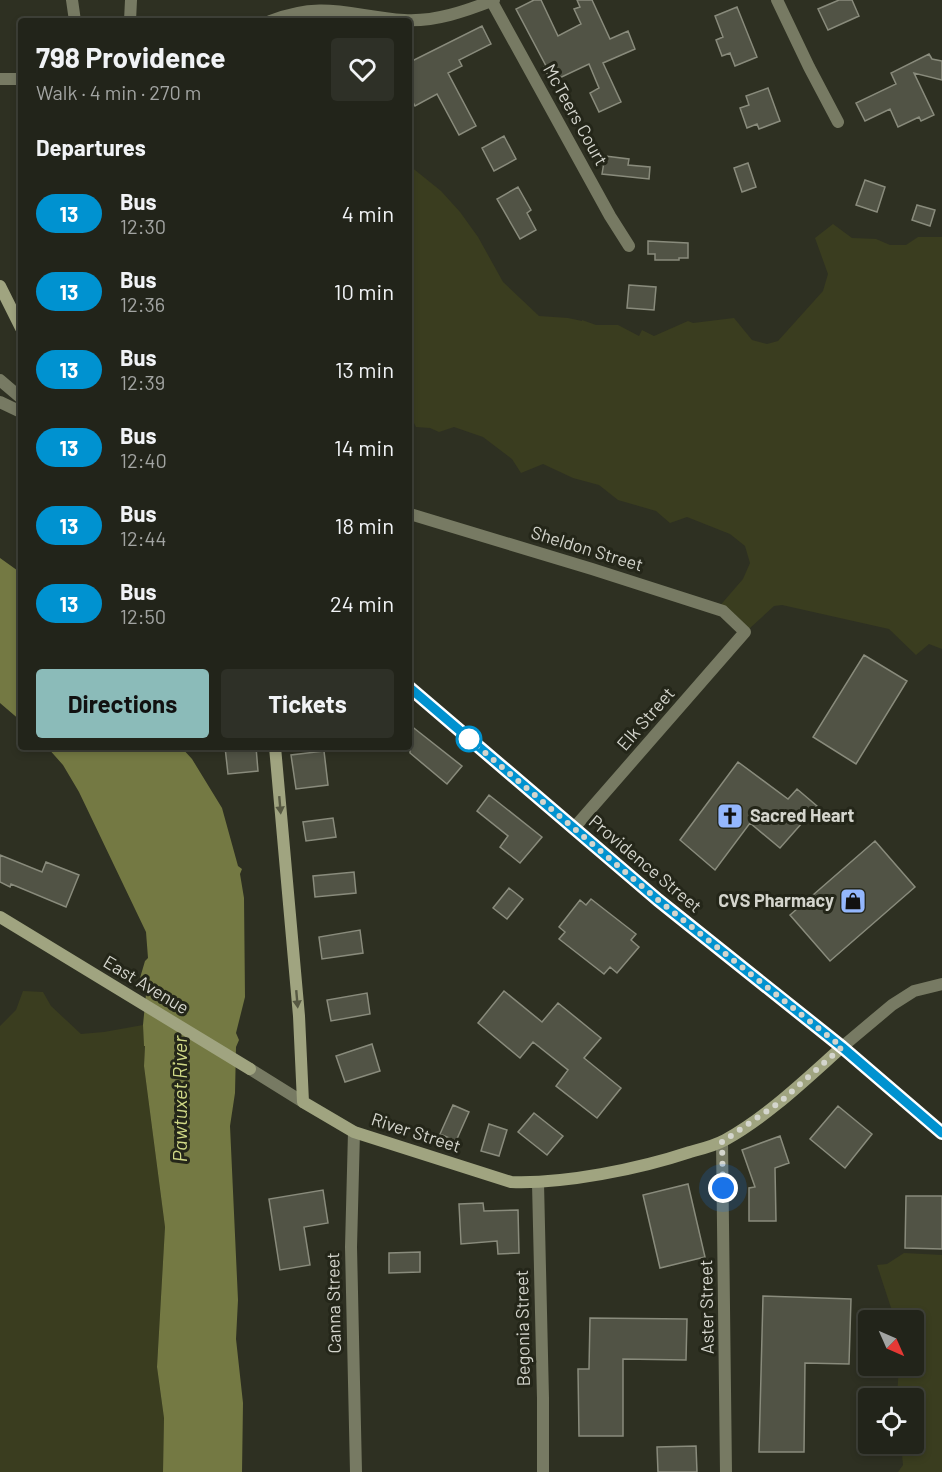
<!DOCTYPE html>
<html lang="en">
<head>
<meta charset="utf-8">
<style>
  :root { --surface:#22241a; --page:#2e3027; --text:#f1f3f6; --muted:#a2a4a2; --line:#3f4139; --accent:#8bbbb9 }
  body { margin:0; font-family:Barlow,sans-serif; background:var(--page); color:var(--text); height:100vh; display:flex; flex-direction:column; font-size:22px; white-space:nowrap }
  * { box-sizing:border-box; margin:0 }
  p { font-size:20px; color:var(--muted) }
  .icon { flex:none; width:33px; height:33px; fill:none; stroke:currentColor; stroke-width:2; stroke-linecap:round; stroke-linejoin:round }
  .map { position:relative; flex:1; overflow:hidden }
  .drawer { position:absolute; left:18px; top:18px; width:394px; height:732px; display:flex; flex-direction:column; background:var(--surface); border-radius:6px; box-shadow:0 3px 9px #0003,0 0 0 2px var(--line) }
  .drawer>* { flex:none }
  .badge { padding:0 12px; border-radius:20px; font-size:21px; line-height:39px }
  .needle { width:39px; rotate:135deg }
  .buttons { position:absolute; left:858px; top:1310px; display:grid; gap:12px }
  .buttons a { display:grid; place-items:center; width:66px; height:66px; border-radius:6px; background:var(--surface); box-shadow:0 3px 9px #0003,0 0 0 2px var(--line); font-size:30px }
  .you { position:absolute; width:30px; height:30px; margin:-15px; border:4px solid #fff; border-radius:50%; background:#1a73e8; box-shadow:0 0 0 9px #1a73e833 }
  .map>.badge { position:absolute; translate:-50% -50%; box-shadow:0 0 0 3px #fff }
  h2 { padding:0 18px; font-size:22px; line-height:54px }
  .round { display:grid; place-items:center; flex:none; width:63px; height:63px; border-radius:6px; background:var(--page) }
  .headline { display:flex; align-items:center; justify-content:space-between; height:102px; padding:0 18px }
  h1 { font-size:28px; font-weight:700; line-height:45px }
  .primary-button { display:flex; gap:12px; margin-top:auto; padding:12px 18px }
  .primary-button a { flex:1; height:69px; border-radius:6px; background:var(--accent); color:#111; font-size:24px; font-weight:700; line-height:69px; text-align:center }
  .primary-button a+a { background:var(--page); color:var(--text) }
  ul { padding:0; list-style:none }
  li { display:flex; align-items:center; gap:18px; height:78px; padding:0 18px }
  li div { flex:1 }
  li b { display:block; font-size:22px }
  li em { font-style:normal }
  li .badge { min-width:66px; font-weight:700; text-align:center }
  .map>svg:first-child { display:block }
  .green { fill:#3a3d1f }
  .water { fill:#747943 }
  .building { fill:#515345; stroke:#898b7c; stroke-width:1.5 }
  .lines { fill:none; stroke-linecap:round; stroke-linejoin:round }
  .minor { stroke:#777a63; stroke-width:12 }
  .tertiary { stroke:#777a63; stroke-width:12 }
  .secondary { stroke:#a0a480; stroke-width:12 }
  .oneway { fill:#565842 }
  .line-casing { stroke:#fff; stroke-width:14 }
  .line { stroke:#0092d0; stroke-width:9 }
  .walk { stroke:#d4d5cd; stroke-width:6; stroke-dasharray:0 10.8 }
  .stop-dot { fill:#fff; stroke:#0092d0; stroke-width:3 }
  .labels { text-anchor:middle; stroke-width:6; stroke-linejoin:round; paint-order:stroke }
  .street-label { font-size:18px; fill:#d4d5cd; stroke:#242619 }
  .poi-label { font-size:18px; font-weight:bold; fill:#d4d5cd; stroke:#242619; text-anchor:start }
  .water-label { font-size:20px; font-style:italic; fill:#d0d986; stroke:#242619 }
</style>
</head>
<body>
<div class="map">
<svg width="942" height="1472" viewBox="0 0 942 1472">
  <rect width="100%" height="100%" fill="#2e3022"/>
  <path class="green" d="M 410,166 L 441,191 L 460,212 L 478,237 L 503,282 L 539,316 L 568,318 L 582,321 L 582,320 L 596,325 L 618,325 L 639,336 L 642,330 L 654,336 L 688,321 L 693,323 L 734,318 L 752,340 L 767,344 L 778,341 L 823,291 L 828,274 L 815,238 L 833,224 L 852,238 L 876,239 L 890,245 L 906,245 L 918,237 L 942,237 L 942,649 L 929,644 L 916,655 L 889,629 L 782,605 L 774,606 L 749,629 L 718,608 L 743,579 L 750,563 L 745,546 L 730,534 L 687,517 L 670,523 L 656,511 L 618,500 L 599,485 L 573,478 L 543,464 L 521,473 L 512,459 L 483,437 L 454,427 L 439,432 L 430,428 L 416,427 L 410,415 Z
    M 23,991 L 43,992 L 51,1006 L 81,1034 L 104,1032 L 143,1025 L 144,1045 L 145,1046 L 144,1066 L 165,1227 L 157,1367 L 164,1418 L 163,1472 L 0,1472 L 0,1026 L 16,1010 Z
    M 904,1253 L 942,1255 L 942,1472 L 898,1472 L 903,1465 L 901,1443 L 914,1443 L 914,1398 L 897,1398 L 899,1365 L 914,1365 L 914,1320 L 895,1320 L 877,1265 L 887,1264 Z"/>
  <path class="water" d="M 0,558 L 21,573 L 21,721 L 0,703 Z
    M 47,747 L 181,747 L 192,759 L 222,808 L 238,866 L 242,869 L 240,874 L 244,898 L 245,997 L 236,1033 L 239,1040 L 236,1047 L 235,1093 L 230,1126 L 238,1300 L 236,1339 L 243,1403 L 242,1472 L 163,1472 L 164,1418 L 157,1367 L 165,1227 L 144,1066 L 145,1046 L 144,1046 L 143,1025 L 146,994 L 140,978 L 145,961 L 148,958 L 146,932 L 79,792 L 63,765 Z"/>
  <path class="building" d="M 534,0 L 541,0 L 558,36 L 581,24 L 574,9 L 580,7 L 577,0 L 592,0 L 610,39 L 628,31 L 635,49 L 603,63 L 621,102 L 599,112 L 590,93 L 599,88 L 589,64 L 551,82 L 544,67 L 546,66 L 516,9 Z
    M 839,0 L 852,0 L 859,16 L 828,30 L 818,9 Z
    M 737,7 L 757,57 L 735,66 L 730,53 L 722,56 L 716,40 L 723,37 L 715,16 Z
    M 482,26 L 491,44 L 459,60 L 462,66 L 448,73 L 476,126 L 459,135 L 437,94 L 415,106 L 410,96 L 410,62 Z
    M 929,54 L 932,59 L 942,61 L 942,80 L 914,73 L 934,115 L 921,121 L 919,117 L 898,127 L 890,109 L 865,121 L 856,103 L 896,84 L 891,73 Z
    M 768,88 L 780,121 L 759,129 L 757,124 L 747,128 L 740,108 L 749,105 L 746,96 Z
    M 504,136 L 516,159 L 494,171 L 482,148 Z
    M 605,156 L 629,159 L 628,165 L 650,167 L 649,179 L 602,174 Z
    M 748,163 L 756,187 L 742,192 L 734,168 Z
    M 865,180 L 885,187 L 877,212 L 856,205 Z
    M 518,187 L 531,210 L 527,213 L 536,230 L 520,239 L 497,199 Z
    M 917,205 L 935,210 L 930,226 L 912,220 Z
    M 648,241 L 688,243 L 688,258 L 679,258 L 679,260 L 655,260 L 655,254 L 648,254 Z
    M 629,285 L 656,287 L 654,310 L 627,308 Z
    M 864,655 L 907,681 L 856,764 L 813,737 Z
    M 410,725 L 462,766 L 447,784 L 410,753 Z
    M 225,747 L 256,747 L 258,771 L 228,774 Z
    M 324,751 L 328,785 L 296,789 L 291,755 Z
    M 738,762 L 788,799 L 797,789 L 817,806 L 780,848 L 750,823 L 715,870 L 680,840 Z
    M 489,795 L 542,837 L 520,863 L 500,847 L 508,836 L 477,811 Z
    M 333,818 L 336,837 L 306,841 L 303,822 Z
    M 875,841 L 915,887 L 830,961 L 790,915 Z
    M 0,855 L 42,872 L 46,862 L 79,875 L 66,907 L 11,884 L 10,887 L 0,882 Z
    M 354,872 L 356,893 L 315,897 L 313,876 Z
    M 509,888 L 523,899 L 507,919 L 493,908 Z
    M 591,899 L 636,934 L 631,940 L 639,947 L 617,973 L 610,967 L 604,974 L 559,939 L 565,932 L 559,927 L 580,900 L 586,905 Z
    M 360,930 L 363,953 L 322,959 L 319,937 Z
    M 504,991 L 542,1022 L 558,1003 L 601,1038 L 584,1058 L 621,1088 L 597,1118 L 556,1086 L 568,1070 L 533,1042 L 520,1058 L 478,1023 Z
    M 367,993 L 370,1014 L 331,1021 L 327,1000 Z
    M 372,1044 L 380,1071 L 345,1082 L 336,1056 Z
    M 453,1105 L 469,1112 L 456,1141 L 440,1134 Z
    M 838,1106 L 872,1134 L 845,1168 L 810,1139 Z
    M 534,1113 L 563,1136 L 547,1155 L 518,1132 Z
    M 489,1124 L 507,1130 L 499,1156 L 481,1151 Z
    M 780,1136 L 789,1163 L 775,1168 L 776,1221 L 749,1221 L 749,1188 L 755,1187 L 742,1150 Z
    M 688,1184 L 705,1257 L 660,1268 L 643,1195 Z
    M 323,1190 L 328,1223 L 304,1227 L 310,1265 L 280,1270 L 269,1199 Z
    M 906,1196 L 942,1196 L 942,1249 L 905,1248 Z
    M 483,1203 L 484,1211 L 518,1210 L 519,1253 L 498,1254 L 497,1241 L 461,1244 L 459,1204 Z
    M 420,1252 L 420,1272 L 389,1273 L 389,1253 Z
    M 763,1296 L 851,1299 L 849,1364 L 805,1363 L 804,1452 L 759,1452 Z
    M 590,1318 L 687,1319 L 686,1360 L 623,1359 L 623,1436 L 579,1436 L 578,1369 L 589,1369 Z
    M 696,1446 L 697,1472 L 658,1472 L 657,1447 Z"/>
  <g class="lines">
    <path class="minor" d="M 72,0 L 75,21
      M 491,0 L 610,216 L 629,246
      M 777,0 L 809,67 L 838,122
      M 130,21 L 131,0
      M 270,21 C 324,0 350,16 404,20 C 435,22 466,11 494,0
      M 0,79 L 21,79
      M 0,380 L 21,398
      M 0,402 L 21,412
      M 410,514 L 592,569 L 723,611 L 745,632 L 574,828
      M 354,1132 L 351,1247 L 356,1472
      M 722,1142 L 726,1472
      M 538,1183 L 543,1398 L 543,1472"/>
    <path class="tertiary" d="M 842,1047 L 892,1005 L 914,991 L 942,984
      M 250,1069 L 303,1102"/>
    <path class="secondary" d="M 0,286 L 21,328
      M 410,688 L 658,900 L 842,1047 L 942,1133
      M 275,747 L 299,1016 L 303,1102 L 354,1132 L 511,1182 C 564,1184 639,1169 690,1152 C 701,1149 714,1146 725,1140 C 768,1116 805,1080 842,1047
      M 0,917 L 250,1069"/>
  </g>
  <defs><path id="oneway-solid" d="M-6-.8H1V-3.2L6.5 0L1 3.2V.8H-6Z" transform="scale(1.5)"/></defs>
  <g class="oneway">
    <use href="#oneway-solid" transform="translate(280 805) rotate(85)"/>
    <use href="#oneway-solid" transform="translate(297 999) rotate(85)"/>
  </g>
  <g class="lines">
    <defs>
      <path id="line" d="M 410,688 L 658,900 L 842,1047 L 942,1133"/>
    </defs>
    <use href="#line" class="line-casing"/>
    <use href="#line" class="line"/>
    <path class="walk" d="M 469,739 L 658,900 L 842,1047 L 780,1102 L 722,1142 L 723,1188"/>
  </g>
  <defs>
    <symbol id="church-square" viewBox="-11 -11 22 22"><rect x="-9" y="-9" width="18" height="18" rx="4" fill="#94b7fd" stroke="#242619"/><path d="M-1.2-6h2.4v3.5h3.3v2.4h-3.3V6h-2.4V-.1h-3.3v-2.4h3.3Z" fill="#111"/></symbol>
    <symbol id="shop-square" viewBox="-11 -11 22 22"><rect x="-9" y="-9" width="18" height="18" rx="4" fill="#94b7fd" stroke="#242619"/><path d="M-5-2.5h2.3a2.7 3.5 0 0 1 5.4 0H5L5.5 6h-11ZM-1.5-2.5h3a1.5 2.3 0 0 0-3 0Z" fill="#111"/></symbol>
  </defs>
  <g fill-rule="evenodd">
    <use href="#church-square" x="715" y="801" width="30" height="30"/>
    <use href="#shop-square" x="838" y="886" width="30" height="30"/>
  </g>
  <circle class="stop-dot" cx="469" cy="739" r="12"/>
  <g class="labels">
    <g class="street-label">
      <text transform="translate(575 115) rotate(61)" y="6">McTeers Court</text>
      <text transform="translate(587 549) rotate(17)" y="6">Sheldon Street</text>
      <text transform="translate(646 719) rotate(-49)" y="6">Elk Street</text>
      <text transform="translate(645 864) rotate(40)" y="6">Providence Street</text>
      <text transform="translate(146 985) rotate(31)" y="6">East Avenue</text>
      <text transform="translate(416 1133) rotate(18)" y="6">River Street</text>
      <text transform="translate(334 1303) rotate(-91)" y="6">Canna Street</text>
      <text transform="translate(707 1307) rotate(-91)" y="6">Aster Street</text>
      <text transform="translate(523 1328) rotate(-91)" y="6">Begonia Street</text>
    </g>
    <g class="poi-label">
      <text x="750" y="822">Sacred Heart</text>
      <text x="834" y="907" text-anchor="end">CVS Pharmacy</text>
    </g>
    <g class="water-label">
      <text transform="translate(180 1099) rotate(-90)" y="7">Pawtuxet River</text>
    </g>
  </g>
</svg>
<div class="buttons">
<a><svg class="needle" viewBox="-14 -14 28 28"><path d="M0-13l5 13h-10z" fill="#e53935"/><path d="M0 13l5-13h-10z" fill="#a2a4a2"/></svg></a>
<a><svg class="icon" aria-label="locate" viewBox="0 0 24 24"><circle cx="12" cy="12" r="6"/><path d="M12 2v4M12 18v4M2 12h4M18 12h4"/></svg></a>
</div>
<div class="you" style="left:723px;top:1188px"></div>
<section class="drawer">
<div class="headline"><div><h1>798 Providence</h1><p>Walk · 4 min · 270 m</p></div><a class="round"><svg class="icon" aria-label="heart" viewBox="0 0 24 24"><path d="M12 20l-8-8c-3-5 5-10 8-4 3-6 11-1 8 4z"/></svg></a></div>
<h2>Departures</h2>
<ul>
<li><span class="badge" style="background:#0092d0;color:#fff">13</span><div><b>Bus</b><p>12:30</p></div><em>4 min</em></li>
<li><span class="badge" style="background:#0092d0;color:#fff">13</span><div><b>Bus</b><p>12:36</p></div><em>10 min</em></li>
<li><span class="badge" style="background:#0092d0;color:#fff">13</span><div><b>Bus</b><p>12:39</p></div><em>13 min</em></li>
<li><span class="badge" style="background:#0092d0;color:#fff">13</span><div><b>Bus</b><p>12:40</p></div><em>14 min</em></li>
<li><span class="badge" style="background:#0092d0;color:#fff">13</span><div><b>Bus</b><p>12:44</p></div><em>18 min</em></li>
<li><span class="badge" style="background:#0092d0;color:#fff">13</span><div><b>Bus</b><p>12:50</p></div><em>24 min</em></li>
</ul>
<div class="primary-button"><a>Directions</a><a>Tickets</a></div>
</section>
</div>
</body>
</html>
